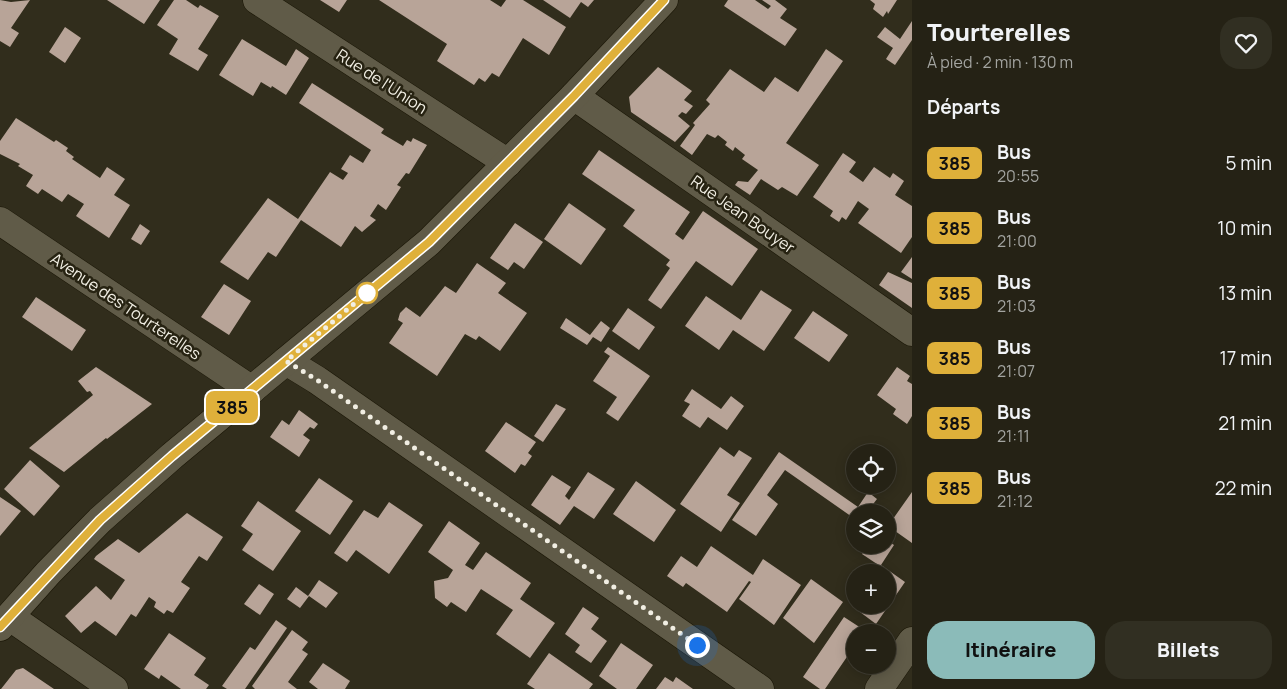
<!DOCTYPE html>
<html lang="fr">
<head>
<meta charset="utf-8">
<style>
  :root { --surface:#252215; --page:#312f22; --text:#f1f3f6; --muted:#a3a4a0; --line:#423f34; --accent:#8bbbb9 }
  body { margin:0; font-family:Manrope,sans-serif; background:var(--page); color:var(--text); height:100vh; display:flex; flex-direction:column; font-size:19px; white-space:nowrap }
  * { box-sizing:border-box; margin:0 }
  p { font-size:16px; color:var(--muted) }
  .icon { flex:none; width:28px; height:28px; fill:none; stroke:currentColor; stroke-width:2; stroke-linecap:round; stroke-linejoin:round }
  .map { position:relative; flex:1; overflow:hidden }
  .drawer { display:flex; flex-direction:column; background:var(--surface); width:375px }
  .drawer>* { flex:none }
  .badge { padding:0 10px; border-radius:8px; font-size:18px; line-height:32px }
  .controls { position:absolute; left:846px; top:444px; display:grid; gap:10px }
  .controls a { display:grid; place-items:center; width:50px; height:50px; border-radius:50%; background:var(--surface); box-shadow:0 2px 12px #0003,0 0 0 1px var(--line); font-size:25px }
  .you { position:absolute; width:25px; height:25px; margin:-12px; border:4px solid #fff; border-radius:50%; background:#1a73e8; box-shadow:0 0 0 8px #1a73e833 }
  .map>.badge { position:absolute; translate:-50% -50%; box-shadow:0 0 0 2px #fff }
  h2 { padding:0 15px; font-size:19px; line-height:45px }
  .round { display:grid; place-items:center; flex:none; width:52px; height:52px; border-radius:20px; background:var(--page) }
  .head { display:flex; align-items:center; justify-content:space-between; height:85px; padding:0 15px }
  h1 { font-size:24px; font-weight:800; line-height:38px }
  .primary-button { display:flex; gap:10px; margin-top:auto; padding:10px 15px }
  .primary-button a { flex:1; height:58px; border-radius:20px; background:var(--accent); color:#111; font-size:20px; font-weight:800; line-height:58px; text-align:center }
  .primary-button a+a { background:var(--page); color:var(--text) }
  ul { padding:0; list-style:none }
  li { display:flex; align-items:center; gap:15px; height:65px; padding:0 15px }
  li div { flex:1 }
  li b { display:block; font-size:19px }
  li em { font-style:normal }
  li .badge { min-width:55px; font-weight:700; text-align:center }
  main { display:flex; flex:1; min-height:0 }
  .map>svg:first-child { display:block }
  .building { fill:#b8a498 }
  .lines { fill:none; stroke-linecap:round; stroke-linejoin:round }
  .minor-casing { stroke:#191505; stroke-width:29 }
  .secondary-casing { stroke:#191505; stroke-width:29 }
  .minor { stroke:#605b48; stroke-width:28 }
  .secondary { stroke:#605b48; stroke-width:28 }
  .line-casing { stroke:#fff; stroke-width:11 }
  .line { stroke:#dfb03a; stroke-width:8 }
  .walk { stroke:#f1eee3; stroke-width:5; stroke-dasharray:0 9 }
  .stop-dot { fill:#fff; stroke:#dfb03a; stroke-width:2.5 }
  .labels { text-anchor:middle; stroke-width:5; stroke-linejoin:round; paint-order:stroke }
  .street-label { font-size:16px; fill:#f1eee3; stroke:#272312 }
</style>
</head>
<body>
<main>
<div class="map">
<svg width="912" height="689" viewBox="0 0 912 689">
  <rect width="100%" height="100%" fill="#312d1c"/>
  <path class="building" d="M 0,0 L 11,2 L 30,0 L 11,28 L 19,33 L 10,47 L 0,41 Z
    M 107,0 L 160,0 L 144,24 Z
    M 174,0 L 186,0 L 198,8 L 200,5 L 219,16 L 198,49 L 208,55 L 198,71 L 169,54 L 178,39 L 157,25 Z
    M 320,0 L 347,0 L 339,12 Z
    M 379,0 L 490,0 L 501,7 L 506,0 L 523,0 L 566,27 L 549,55 L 523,38 L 499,77 L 492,73 L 485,82 L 479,78 L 474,85 L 437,61 L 447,44 Z
    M 543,0 L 594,0 L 588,7 L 581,2 L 570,18 Z
    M 728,0 L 755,0 L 768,9 L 771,6 L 762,0 L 775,0 L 787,9 L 780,18 L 797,29 L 785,46 L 724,6 Z
    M 870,0 L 897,0 L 888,14 L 887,11 L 883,17 L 873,9 L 875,4 Z
    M 912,21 L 912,40 L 895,65 L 886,59 L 893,48 L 877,37 L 885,27 L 900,39 Z
    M 65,27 L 81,38 L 65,63 L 49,52 Z
    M 242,39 L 286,66 L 296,49 L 309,58 L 286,95 L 272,86 L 271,88 L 261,82 L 253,96 L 219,75 Z
    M 826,49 L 843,61 L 786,143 L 819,165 L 797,196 L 782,187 L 778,190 L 761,179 L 750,195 L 735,185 L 738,181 L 748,182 L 758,170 L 742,159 L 745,155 L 735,147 L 733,151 L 725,145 L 727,142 L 718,135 L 715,138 L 707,134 L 692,155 L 680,146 L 695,125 L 693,123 L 710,104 L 706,100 L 730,69 L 764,92 L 775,77 L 798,92 Z
    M 658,67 L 692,91 L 684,100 L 693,106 L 686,114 L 682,112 L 678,116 L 690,126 L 675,142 L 631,112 L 629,97 Z
    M 312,83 L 384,129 L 381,133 L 403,146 L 407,140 L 411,142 L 413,138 L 427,145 L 409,174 L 406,173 L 397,185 L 401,187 L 386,210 L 378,204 L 370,216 L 376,220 L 362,232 L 355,226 L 341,247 L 301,220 L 276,257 L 268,252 L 248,280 L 220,262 L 268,198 L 298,219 L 330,172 L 343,180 L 348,173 L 341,169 L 350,155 L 363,163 L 371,150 L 299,103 Z
    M 16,118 L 54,142 L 56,140 L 68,148 L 66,151 L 74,157 L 72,159 L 100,178 L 107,167 L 125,179 L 114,195 L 130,205 L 109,238 L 76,216 L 84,204 L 68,194 L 62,202 L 42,189 L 38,194 L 26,186 L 33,175 L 18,166 L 20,164 L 0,154 L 0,141 Z
    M 599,150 L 690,212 L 675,234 L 683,240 L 703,211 L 758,249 L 732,286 L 696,261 L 661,309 L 648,300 L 670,268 L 666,265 L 670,260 L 623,226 L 635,210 L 582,174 Z
    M 843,153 L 856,162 L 849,172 L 863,182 L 874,167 L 890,178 L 893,173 L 904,181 L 895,195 L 912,206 L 912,237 L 901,253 L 858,223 L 869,209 L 858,201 L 846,220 L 842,217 L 839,222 L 830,216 L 833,211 L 813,197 Z
    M 569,203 L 606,229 L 581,265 L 544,239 Z
    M 515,223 L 543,242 L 524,269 L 514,262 L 508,270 L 490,258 Z
    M 140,224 L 150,231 L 141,245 L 131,239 Z
    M 912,257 L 912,279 L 901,272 Z
    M 477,263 L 506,283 L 498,293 L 527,313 L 500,351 L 479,336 L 476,340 L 465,334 L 437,376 L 389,343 L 403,323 L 398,320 L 400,313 L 406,307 L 420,317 L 445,286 L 456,293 Z
    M 888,272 L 912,283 L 912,308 L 879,285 Z
    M 224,284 L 251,301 L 229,335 L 201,317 Z
    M 761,290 L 792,310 L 764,351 L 733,330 L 719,350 L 685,326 L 706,296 L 741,320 Z
    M 36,297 L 86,330 L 72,351 L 22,317 Z
    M 628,308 L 655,327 L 639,350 L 612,331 Z
    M 813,311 L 848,335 L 829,362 L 794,338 Z
    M 566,318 L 590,335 L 601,321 L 610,328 L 601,342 L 593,337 L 587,345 L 560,328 Z
    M 608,347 L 650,376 L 618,421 L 606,413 L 617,397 L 593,381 L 610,356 L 604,352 Z
    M 96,367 L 152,404 L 107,439 L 106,438 L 64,472 L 29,448 L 93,395 L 90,391 L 87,392 L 78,381 Z
    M 897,367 L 910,376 L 907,381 L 912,384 L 912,416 L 907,424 L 893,414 L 896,409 L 877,395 Z
    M 692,389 L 721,409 L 731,396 L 744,406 L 727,430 L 708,417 L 700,428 L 682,416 L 690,404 L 684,401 Z
    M 556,404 L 566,409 L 543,442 L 534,436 Z
    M 299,410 L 318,424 L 314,429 L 310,427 L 303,435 L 310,440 L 299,457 L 270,437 L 282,420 L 289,425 Z
    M 506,422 L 536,442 L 528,453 L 532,456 L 525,466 L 521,464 L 515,473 L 485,451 Z
    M 720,447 L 734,457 L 739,450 L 752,458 L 727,495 L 740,503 L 721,532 L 680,504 Z
    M 779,452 L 858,507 L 868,492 L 877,499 L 867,512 L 855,512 L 855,519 L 785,470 L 767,495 L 778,504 L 756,536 L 732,520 Z
    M 30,460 L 60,486 L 34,516 L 4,489 Z
    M 588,472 L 615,489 L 594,519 L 574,506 L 560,525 L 531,505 L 552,475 L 571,487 L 565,496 L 569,500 Z
    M 319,478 L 353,501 L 330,535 L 295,511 Z
    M 636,481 L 676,510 L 654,542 L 613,514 Z
    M 912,492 L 912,543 L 888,526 Z
    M 0,497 L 21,511 L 0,536 Z
    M 258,501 L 301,531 L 273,571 L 242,550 L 253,534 L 241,526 Z
    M 389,502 L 423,525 L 389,574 L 356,550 L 347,562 L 334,553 L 364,510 L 378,518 Z
    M 187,513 L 223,537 L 207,561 L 199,556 L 181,582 L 190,588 L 173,613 L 167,610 L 164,614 L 154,607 L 156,602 L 149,597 L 136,617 L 131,614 L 116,636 L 95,621 L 81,633 L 65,616 L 96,586 L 111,600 L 125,580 L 94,559 L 96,556 L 118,539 L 139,553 Z
    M 449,521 L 480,543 L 465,565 L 473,570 L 486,552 L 531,583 L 520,599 L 555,623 L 530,658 L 496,634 L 513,610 L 481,589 L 466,612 L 451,602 L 447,607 L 435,598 L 434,581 L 448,578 L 453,570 L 428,552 Z
    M 888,541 L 894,545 L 881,565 L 905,582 L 876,624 L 852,606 L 855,601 L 855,605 L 888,605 L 888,572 L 875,572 L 880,566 L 862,554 L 868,545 L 888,545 Z
    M 711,546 L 753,575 L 763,559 L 801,585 L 774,625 L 739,599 L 751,582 L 749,581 L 727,612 L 686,583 L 683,587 L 667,576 L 681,556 L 697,567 Z
    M 811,579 L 843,602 L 814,643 L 783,618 Z
    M 319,580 L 338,593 L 326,608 L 309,596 L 300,608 L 287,599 L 296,587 L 308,596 Z
    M 259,584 L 274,594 L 260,615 L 244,604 Z
    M 583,607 L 599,618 L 591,629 L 607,641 L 591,663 L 575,652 L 580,645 L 565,634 Z
    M 844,617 L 864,630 L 862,632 L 855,632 L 853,648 L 825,689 L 820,689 L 803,677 Z
    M 276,620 L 287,628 L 245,689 L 227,689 L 222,686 L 250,647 L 255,650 Z
    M 292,630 L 308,642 L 302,650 L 308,654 L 288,682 L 297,689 L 255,689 L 252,686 Z
    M 169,633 L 206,658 L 194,675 L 209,685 L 206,689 L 181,689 L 161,675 L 159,679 L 144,669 Z
    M 621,643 L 653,665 L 636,689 L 617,689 L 599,676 Z
    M 549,653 L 593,684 L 589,689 L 535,689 L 527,684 Z
    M 323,663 L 350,681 L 345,689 L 318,689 L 309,682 Z
    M 23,668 L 54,689 L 1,689 L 16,670 Z
    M 665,677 L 673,682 L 676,677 L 693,689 L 656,689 Z"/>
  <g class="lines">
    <defs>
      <path id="minor" d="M 257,0 L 508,163
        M 574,96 L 912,332
        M 0,221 L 252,390
        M 286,361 L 317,380 L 760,689
        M 10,617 L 114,689
        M 879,689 L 912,641"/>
      <path id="secondary" d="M 0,627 L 48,573 L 100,520 L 172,456 L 429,242 L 574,96 L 664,0"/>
    </defs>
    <use href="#minor" class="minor-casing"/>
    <use href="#secondary" class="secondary-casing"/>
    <use href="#minor" class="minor"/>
    <use href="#secondary" class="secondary"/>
  </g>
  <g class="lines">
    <defs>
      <path id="line" d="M 0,627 L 100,520 L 172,456 L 429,242 L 574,96 L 664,0"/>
    </defs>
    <use href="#line" class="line-casing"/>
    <use href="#line" class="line"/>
    <path class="walk" d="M 367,293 L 286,361 L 317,380 L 697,645"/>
  </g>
  <circle class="stop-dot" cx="367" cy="293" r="10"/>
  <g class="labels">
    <g class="street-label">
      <text transform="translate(382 81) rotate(33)" y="6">Rue de l'Union</text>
      <text transform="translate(743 214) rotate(35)" y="6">Rue Jean Bouyer</text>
      <text transform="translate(126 306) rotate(34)" y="6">Avenue des Tourterelles</text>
    </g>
  </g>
</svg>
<div class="controls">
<a><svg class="icon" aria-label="locate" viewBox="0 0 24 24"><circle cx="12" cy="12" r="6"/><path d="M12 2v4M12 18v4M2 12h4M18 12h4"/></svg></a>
<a><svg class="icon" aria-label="layers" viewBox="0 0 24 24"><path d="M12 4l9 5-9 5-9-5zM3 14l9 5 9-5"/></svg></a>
<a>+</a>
<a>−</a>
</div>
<div class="you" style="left:697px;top:645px"></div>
<b class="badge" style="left:232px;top:407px;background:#dfb03a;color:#111">385</b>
</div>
<section class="drawer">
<div class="head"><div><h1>Tourterelles</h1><p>À pied · 2 min · 130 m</p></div><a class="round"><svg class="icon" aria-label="heart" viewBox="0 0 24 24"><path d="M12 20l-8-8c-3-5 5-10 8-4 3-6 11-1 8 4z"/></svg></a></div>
<h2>Départs</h2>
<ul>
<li><span class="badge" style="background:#dfb03a;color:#111">385</span><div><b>Bus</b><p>20:55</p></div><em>5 min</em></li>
<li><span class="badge" style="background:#dfb03a;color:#111">385</span><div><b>Bus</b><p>21:00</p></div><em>10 min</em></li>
<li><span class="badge" style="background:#dfb03a;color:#111">385</span><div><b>Bus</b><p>21:03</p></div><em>13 min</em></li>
<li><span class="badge" style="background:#dfb03a;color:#111">385</span><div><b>Bus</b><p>21:07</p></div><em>17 min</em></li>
<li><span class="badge" style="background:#dfb03a;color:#111">385</span><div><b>Bus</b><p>21:11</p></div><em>21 min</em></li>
<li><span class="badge" style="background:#dfb03a;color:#111">385</span><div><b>Bus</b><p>21:12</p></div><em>22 min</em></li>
</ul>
<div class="primary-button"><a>Itinéraire</a><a>Billets</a></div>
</section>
</main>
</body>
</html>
